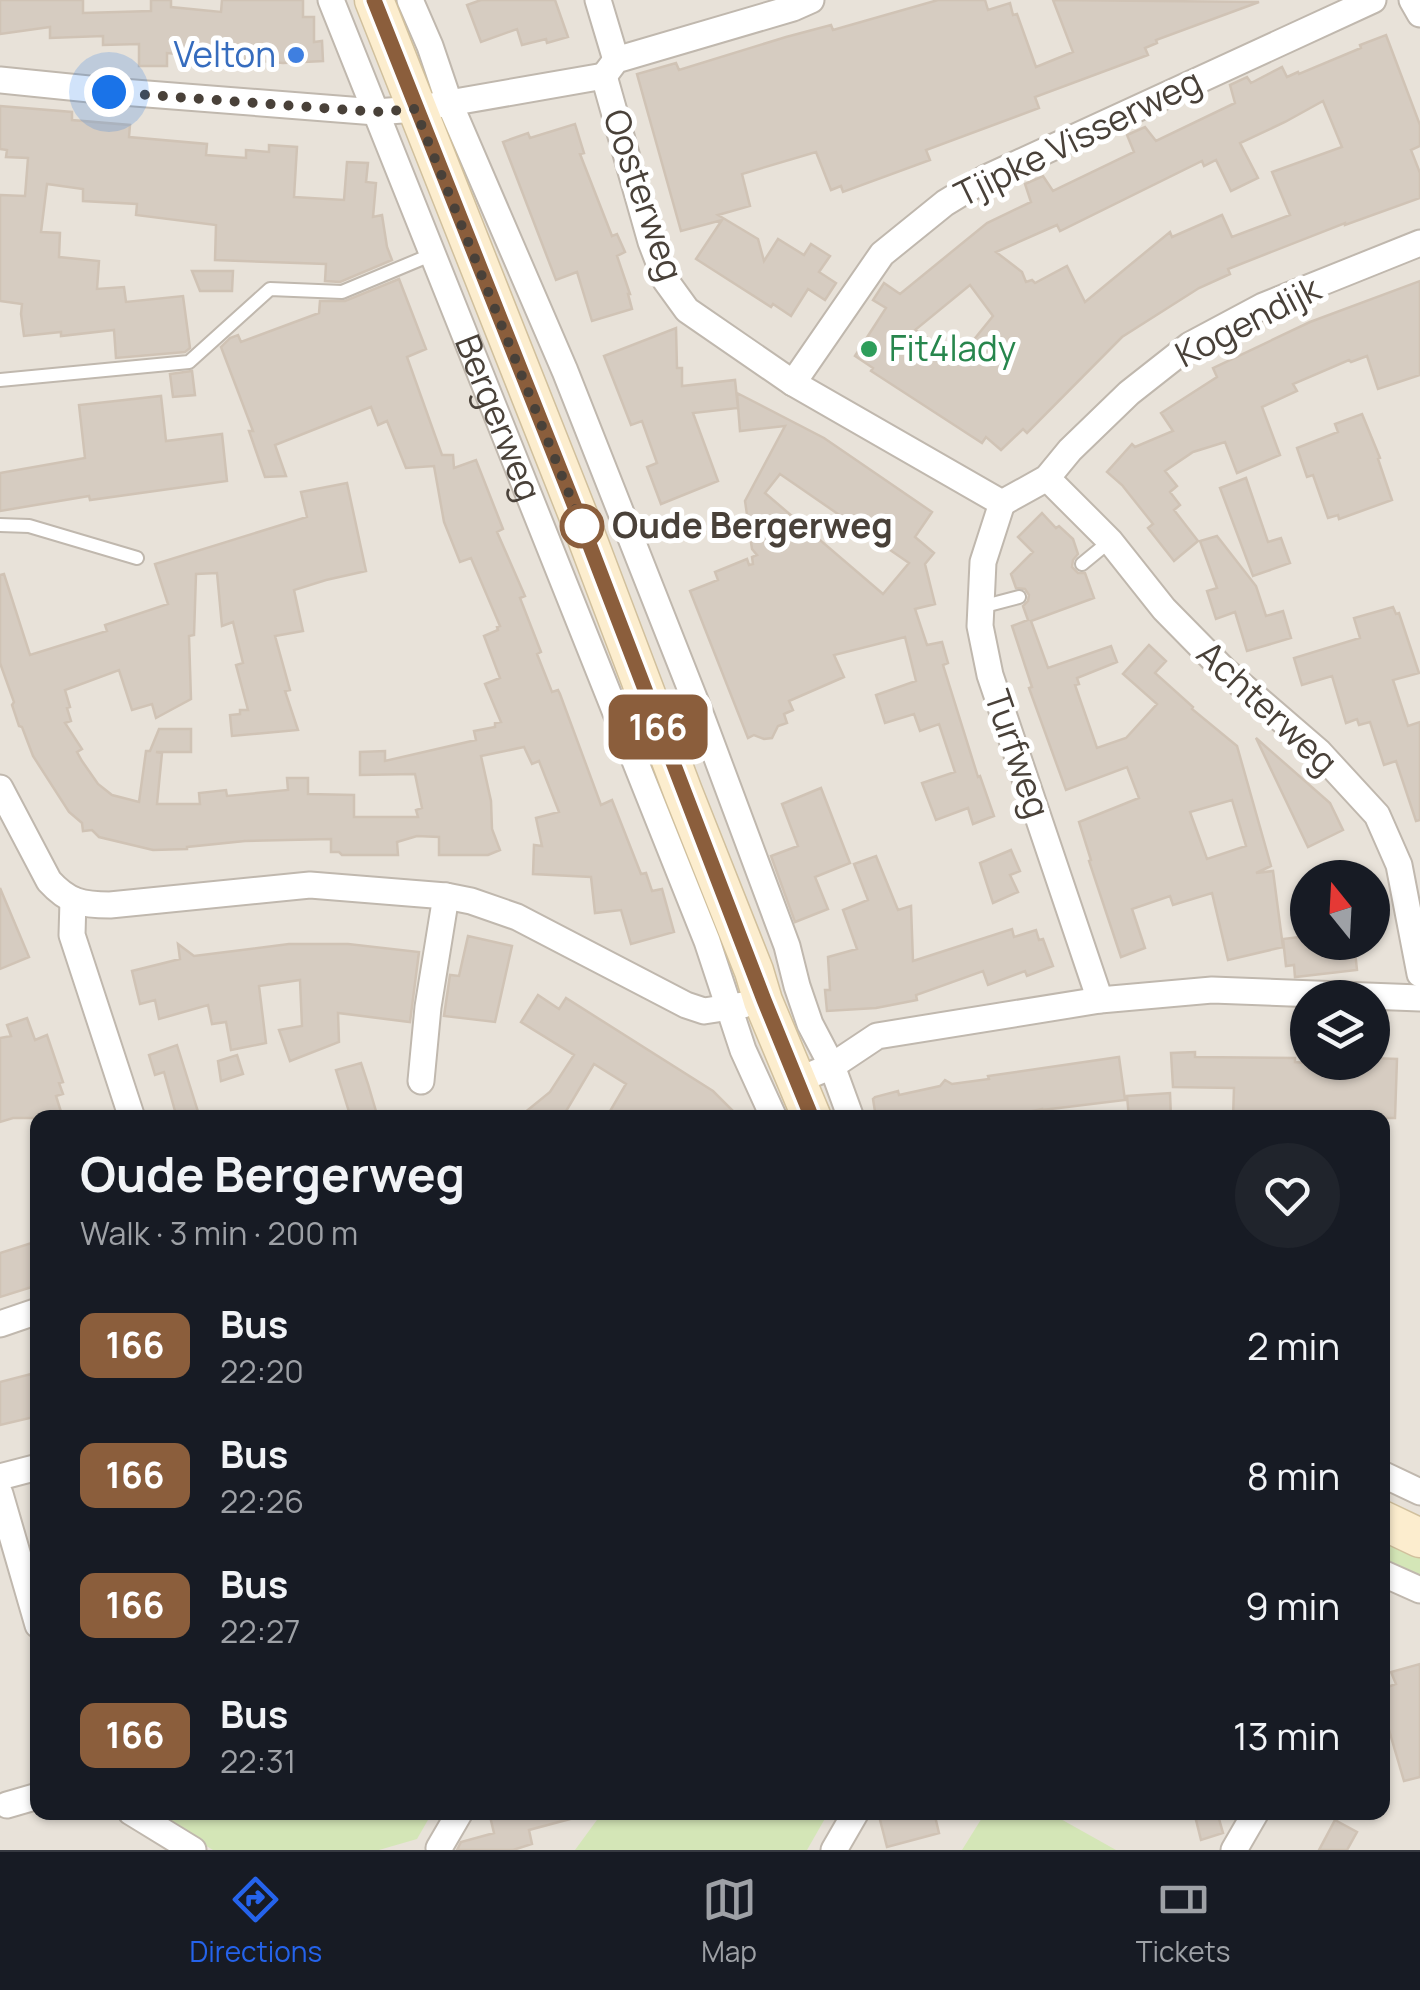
<!DOCTYPE html>
<html lang="en">
<head>
<meta charset="utf-8">
<style>
  :root { --surface:#171b24; --page:#20242c; --text:#f1f3f6; --muted:#9ea1a6; --line:#363941; --accent:#2563eb }
  body { margin:0; font-family:Manrope,sans-serif; background:var(--page); color:var(--text); height:100vh; display:flex; flex-direction:column; font-size:38px; white-space:nowrap }
  * { box-sizing:border-box; margin:0 }
  p { font-size:32px; color:var(--muted) }
  .icon { flex:none; width:55px; height:55px; fill:none; stroke:currentColor; stroke-width:2; stroke-linecap:round; stroke-linejoin:round }
  .map { position:relative; flex:1; overflow:hidden }
  .drawer { position:absolute; left:30px; top:1110px; width:1360px; height:710px; display:flex; flex-direction:column; background:var(--surface); border-radius:20px; box-shadow:0 2px 8px #0004 }
  .drawer>* { flex:none }
  .badge { padding:0 20px; border-radius:15px; font-size:35px; line-height:65px }
  .needle { width:65px; rotate:342deg }
  .controls { position:absolute; left:1290px; top:860px; display:grid; gap:20px }
  .controls a { display:grid; place-items:center; width:100px; height:100px; border-radius:50%; background:var(--surface); box-shadow:0 2px 8px #0004; font-size:50px }
  .you { position:absolute; width:50px; height:50px; margin:-25px; border:8px solid #fff; border-radius:50%; background:#1a73e8; box-shadow:0 0 0 15px #1a73e833 }
  .map>.badge { position:absolute; translate:-50% -50%; box-shadow:0 0 0 5px #fff }
  .round { display:grid; place-items:center; flex:none; width:105px; height:105px; border-radius:52px; background:var(--page) }
  .head { display:flex; align-items:center; justify-content:space-between; height:170px; padding:0 50px }
  h1 { font-size:48px; font-weight:700; line-height:75px }
  ul { padding:0; list-style:none }
  li { display:flex; align-items:center; gap:30px; height:130px; padding:0 50px }
  li div { flex:1 }
  li b { display:block; font-size:38px }
  li em { font-style:normal }
  li .badge { min-width:110px; font-weight:700; text-align:center }
  .tabs { display:flex; justify-content:space-around; align-items:center; height:140px; border-top:2px solid var(--line); background:var(--surface); font-size:28px; color:var(--muted) }
  .tabs a { display:grid; justify-items:center; gap:5px }
  .tabs .on { color:var(--accent) }
  .map>svg:first-child { display:block }
  .residential { fill:#e8e2d9; fill-rule:evenodd }
  .green { fill:#d4e6b7 }
  .building { fill:#d6ccc1; stroke:#d0c3b5; stroke-width:2.5; fill-rule:evenodd }
  .lines { fill:none; stroke-linecap:round; stroke-linejoin:round }
  .service-casing { stroke:#c0b8ae; stroke-width:16 }
  .minor-casing { stroke:#c0b8ae; stroke-width:29 }
  .secondary-casing { stroke:#d1c09d; stroke-width:41 }
  .service { stroke:#fff; stroke-width:12 }
  .minor { stroke:#fff; stroke-width:25 }
  .secondary { stroke:#fcedce; stroke-width:38 }
  .line-casing { stroke:#fff; stroke-width:22 }
  .line { stroke:#8b5e3c; stroke-width:15 }
  .walk { stroke:#494139; stroke-width:10; stroke-dasharray:0 18 }
  .shop-dot { fill:#3f7fe0; stroke:#fff; stroke-width:4 }
  .leisure-dot { fill:#2e9e5b; stroke:#fff; stroke-width:4 }
  .stop-dot { fill:#fff; stroke:#8b5e3c; stroke-width:5 }
  .labels { text-anchor:middle; stroke-width:10; stroke-linejoin:round; paint-order:stroke }
  .shop-label { font-size:35px; fill:#366cbe; stroke:#fff; text-anchor:end }
  .street-label { font-size:35px; fill:#494139; stroke:#fff }
  .leisure-label { font-size:35px; fill:#27864d; stroke:#fff; text-anchor:start }
  .stop-label { font-size:35px; font-weight:bold; fill:#494139; stroke:#fff; text-anchor:start }
</style>
</head>
<body>
<div class="map">
<svg width="1420" height="1850" viewBox="0 0 1420 1850">
  <rect width="100%" height="100%" fill="#f5f1eb"/>
  <path class="residential" d="M 0,0 L 1420,0 L 1420,1850 L 0,1850 ZM 1308,878 L 1372,878 L 1372,942 L 1308,942 ZM 1308,998 L 1372,998 L 1372,1062 L 1308,1062 ZM 38,1118 L 1382,1118 L 1382,1812 L 38,1812 Z"/>
  <path class="green" d="M 1382,1540 L 1420,1558 L 1420,1583 L 1383,1565 Z
    M 152,1813 L 432,1813 L 417,1839 L 379,1850 L 213,1850 Z
    M 822,1813 L 827,1815 L 807,1850 L 575,1850 L 602,1813 Z
    M 985,1813 L 1050,1813 L 1116,1850 L 962,1850 Z"/>
  <path class="building" d="M 0,0 L 83,0 L 83,13 L 151,11 L 151,0 L 171,0 L 171,7 L 221,12 L 222,0 L 303,0 L 303,17 L 314,17 L 314,42 L 322,41 L 323,61 L 283,63 L 167,53 L 167,66 L 139,66 L 139,44 L 103,45 L 103,36 L 50,38 L 50,27 L 0,34 Z
    M 481,0 L 555,0 L 568,37 L 547,43 L 546,39 L 522,45 L 517,29 L 481,42 L 467,5 Z
    M 938,0 L 985,0 L 988,10 L 1010,3 L 1013,15 L 1017,14 L 1036,67 L 1073,52 L 1053,0 L 1259,2 L 1156,40 L 1157,43 L 1145,48 L 1148,55 L 1035,97 L 1039,108 L 926,150 L 930,160 L 843,192 L 841,186 L 831,190 L 816,152 L 742,174 L 750,206 L 718,215 L 758,239 L 764,261 L 778,239 L 804,255 L 811,244 L 830,256 L 819,272 L 836,283 L 825,300 L 808,289 L 791,316 L 773,304 L 771,307 L 696,259 L 722,220 L 681,231 L 637,74 L 676,63 L 679,70 L 786,37 L 831,25 L 833,30 Z
    M 1386,35 L 1420,125 L 1420,146 L 1411,150 L 1420,173 L 1420,198 L 1345,225 L 1345,223 L 1228,269 L 1230,274 L 1199,288 L 1122,337 L 1027,433 L 1023,429 L 1001,450 L 986,437 L 982,443 L 871,371 L 873,368 L 855,356 L 886,308 L 873,300 L 884,283 L 900,294 L 987,223 L 1031,202 L 1025,184 L 1043,176 L 1053,191 L 1134,152 L 1127,135 L 1145,127 L 1156,141 L 1235,103 L 1230,85 L 1247,77 L 1251,83 L 1282,67 L 1287,77 L 1298,72 L 1299,74 L 1361,48 L 1360,45 ZM 1323,101 L 1342,147 L 1272,172 L 1290,215 L 1232,237 L 1222,215 L 1172,237 L 1170,232 L 1085,302 L 1067,266 L 1035,283 L 1032,280 L 1026,282 L 1022,272 L 996,252 L 1057,225 L 1060,231 L 1202,161 L 1204,166 L 1216,160 L 1231,191 L 1258,178 L 1240,143 L 1285,122 ZM 970,285 L 993,316 L 959,358 L 915,330 Z
    M 0,106 L 72,112 L 72,120 L 130,125 L 129,137 L 207,144 L 206,155 L 246,158 L 246,150 L 269,152 L 269,145 L 297,147 L 294,197 L 344,200 L 347,162 L 368,163 L 366,182 L 376,183 L 373,217 L 382,215 L 387,247 L 392,260 L 340,282 L 325,281 L 326,264 L 215,260 L 216,225 L 136,215 L 137,204 L 83,201 L 83,189 L 47,184 L 41,232 L 60,233 L 59,257 L 99,261 L 97,289 L 124,287 L 126,302 L 183,296 L 190,348 L 185,352 L 116,358 L 114,330 L 61,336 L 61,332 L 24,336 L 21,314 L 22,304 L 0,301 L 0,195 L 25,196 L 28,158 L 6,157 L 7,150 L 0,149 Z
    M 575,124 L 584,153 L 580,154 L 612,236 L 617,234 L 625,252 L 617,256 L 630,294 L 628,294 L 632,309 L 592,321 L 577,272 L 556,280 L 503,142 L 528,133 L 530,138 Z
    M 192,271 L 233,271 L 232,291 L 200,291 Z
    M 399,279 L 426,349 L 407,357 L 442,455 L 453,455 L 454,468 L 476,460 L 503,529 L 497,532 L 525,596 L 520,598 L 541,652 L 537,654 L 552,692 L 558,690 L 560,694 L 601,805 L 612,800 L 641,874 L 646,873 L 652,891 L 662,889 L 674,932 L 631,944 L 621,910 L 595,913 L 591,877 L 533,874 L 534,845 L 542,846 L 536,818 L 559,812 L 539,761 L 532,764 L 524,747 L 481,756 L 491,801 L 492,829 L 500,850 L 488,855 L 439,855 L 439,837 L 417,836 L 397,842 L 398,855 L 342,855 L 339,852 L 331,852 L 331,839 L 245,841 L 187,847 L 187,849 L 153,850 L 99,837 L 92,830 L 83,831 L 82,823 L 69,812 L 33,756 L 22,727 L 19,726 L 12,705 L 14,702 L 0,663 L 0,575 L 4,574 L 30,655 L 107,631 L 105,625 L 168,604 L 155,564 L 307,517 L 301,492 L 347,483 L 366,571 L 326,580 L 294,590 L 303,631 L 275,636 L 290,690 L 285,691 L 298,730 L 232,736 L 230,715 L 240,714 L 240,710 L 248,710 L 236,665 L 243,663 L 233,622 L 222,626 L 217,573 L 196,574 L 194,635 L 189,636 L 191,699 L 156,718 L 152,704 L 132,710 L 119,670 L 65,690 L 70,707 L 67,708 L 71,721 L 65,723 L 82,749 L 77,752 L 82,761 L 98,784 L 112,795 L 139,802 L 146,751 L 150,751 L 159,729 L 191,729 L 191,752 L 156,752 L 162,753 L 157,804 L 200,804 L 199,793 L 226,790 L 227,796 L 288,790 L 287,778 L 308,778 L 308,794 L 354,795 L 354,817 L 418,817 L 416,810 L 422,808 L 415,774 L 360,775 L 360,752 L 385,751 L 385,761 L 476,740 L 474,731 L 495,727 L 495,723 L 501,722 L 485,684 L 500,678 L 484,636 L 498,630 L 497,627 L 500,626 L 471,558 L 460,562 L 444,522 L 434,466 L 406,468 L 387,421 L 378,425 L 371,407 L 275,445 L 286,476 L 265,477 L 249,431 L 253,431 L 221,347 L 230,338 L 238,335 L 241,342 L 319,313 L 320,301 L 345,301 Z
    M 1420,281 L 1420,375 L 1378,389 L 1367,356 L 1351,362 L 1349,360 L 1293,384 L 1297,391 L 1262,407 L 1280,455 L 1237,473 L 1225,442 L 1193,452 L 1165,471 L 1177,486 L 1170,492 L 1180,505 L 1174,510 L 1198,541 L 1174,561 L 1148,528 L 1153,524 L 1122,485 L 1107,472 L 1132,444 L 1135,447 L 1173,431 L 1161,413 L 1217,377 L 1213,368 L 1310,322 Z
    M 676,328 L 677,368 L 682,368 L 682,386 L 735,380 L 738,408 L 693,413 L 718,481 L 661,504 L 647,467 L 657,463 L 642,421 L 631,425 L 604,356 Z
    M 192,371 L 195,395 L 173,397 L 170,374 Z
    M 737,393 L 824,438 L 932,512 L 915,537 L 934,553 L 925,564 L 935,604 L 915,609 L 927,645 L 942,642 L 948,663 L 943,665 L 978,777 L 980,776 L 994,816 L 973,824 L 968,808 L 936,820 L 922,783 L 955,772 L 939,724 L 920,731 L 914,714 L 885,723 L 876,695 L 916,681 L 905,637 L 834,655 L 844,677 L 789,701 L 793,710 L 784,714 L 787,723 L 778,726 L 772,738 L 764,739 L 754,735 L 748,738 L 690,591 L 718,580 L 715,572 L 747,559 L 749,565 L 753,564 L 752,557 L 757,555 L 752,549 L 745,501 L 785,426 L 740,431 ZM 780,474 L 909,563 L 883,594 L 765,493 Z
    M 161,396 L 166,441 L 222,434 L 227,481 L 90,500 L 89,496 L 0,511 L 0,473 L 85,458 L 79,405 Z
    M 1362,414 L 1380,458 L 1378,459 L 1392,500 L 1339,519 L 1338,515 L 1328,518 L 1313,475 L 1307,477 L 1297,448 L 1338,432 L 1335,424 Z
    M 1246,478 L 1268,542 L 1281,538 L 1290,563 L 1253,576 L 1220,488 Z
    M 1042,513 L 1056,528 L 1059,526 L 1073,539 L 1078,554 L 1073,560 L 1072,567 L 1078,573 L 1085,573 L 1094,598 L 1031,621 L 1048,668 L 1111,646 L 1117,662 L 1077,678 L 1079,684 L 1075,685 L 1097,748 L 1126,738 L 1157,704 L 1123,674 L 1149,645 L 1166,661 L 1155,673 L 1193,707 L 1192,709 L 1237,746 L 1271,866 L 1256,873 L 1273,871 L 1283,947 L 1228,960 L 1212,893 L 1173,905 L 1170,896 L 1132,909 L 1145,948 L 1121,957 L 1089,861 L 1091,860 L 1079,822 L 1139,798 L 1127,767 L 1066,790 L 1029,688 L 1032,687 L 1012,626 L 1028,620 L 1023,606 L 1028,601 L 1029,595 L 1025,589 L 1016,588 L 1011,574 L 1033,552 L 1018,537 ZM 1232,800 L 1246,846 L 1207,859 L 1190,812 Z
    M 1217,536 L 1256,586 L 1266,616 L 1283,611 L 1291,638 L 1247,651 L 1235,612 L 1216,619 L 1207,591 L 1217,588 L 1200,541 Z
    M 1393,607 L 1396,614 L 1399,613 L 1419,673 L 1393,680 L 1408,726 L 1420,722 L 1420,820 L 1416,821 L 1396,761 L 1384,765 L 1370,722 L 1359,725 L 1357,719 L 1346,723 L 1332,676 L 1302,685 L 1294,658 L 1360,638 L 1354,618 Z
    M 1256,738 L 1330,803 L 1343,830 L 1308,847 Z
    M 821,788 L 850,863 L 815,877 L 828,909 L 795,922 L 771,856 L 798,846 L 782,804 Z
    M 1011,850 L 1020,871 L 1010,875 L 1018,892 L 993,903 L 980,863 Z
    M 876,856 L 898,910 L 911,906 L 913,961 L 1012,929 L 1014,937 L 1036,930 L 1039,940 L 1043,939 L 1053,966 L 1027,976 L 1025,971 L 988,985 L 983,971 L 916,995 L 917,1000 L 876,1008 L 827,1011 L 825,990 L 830,990 L 828,957 L 857,949 L 843,910 L 868,900 L 854,864 Z
    M 0,888 L 29,957 L 0,969 Z
    M 468,936 L 512,946 L 495,1022 L 444,1016 L 450,975 L 459,976 Z
    M 1308,936 L 1308,942 L 1354,942 L 1357,970 L 1295,977 L 1294,965 L 1286,966 L 1283,939 Z
    M 178,944 L 194,956 L 289,944 L 348,944 L 419,952 L 410,1022 L 338,1013 L 339,1042 L 290,1061 L 279,1030 L 302,1026 L 300,980 L 259,986 L 266,1043 L 231,1050 L 226,1022 L 212,1024 L 208,1005 L 159,1019 L 155,1000 L 140,1004 L 132,971 L 180,959 Z
    M 538,995 L 559,1009 L 566,998 L 713,1091 L 740,1118 L 606,1118 L 626,1084 L 594,1064 L 562,1118 L 518,1118 L 550,1092 L 574,1055 L 521,1022 Z
    M 27,1018 L 35,1040 L 47,1035 L 63,1082 L 59,1083 L 63,1094 L 56,1096 L 63,1118 L 13,1118 L 0,1122 L 0,1038 L 11,1036 L 7,1025 Z
    M 177,1045 L 188,1080 L 200,1118 L 177,1118 L 164,1072 L 155,1075 L 149,1055 Z
    M 1195,1052 L 1195,1057 L 1295,1058 L 1295,1062 L 1370,1069 L 1372,1058 L 1397,1059 L 1395,1118 L 1233,1118 L 1234,1088 L 1173,1087 L 1171,1053 Z
    M 237,1055 L 243,1074 L 221,1081 L 218,1061 Z
    M 1119,1057 L 1125,1100 L 1042,1110 L 1042,1109 L 999,1118 L 876,1118 L 873,1099 L 875,1097 L 898,1091 L 899,1095 L 940,1086 L 945,1080 L 952,1084 L 989,1079 L 988,1076 Z
    M 361,1063 L 368,1084 L 378,1118 L 351,1118 L 336,1070 Z
    M 1170,1093 L 1171,1118 L 1129,1118 L 1127,1096 Z
    M 38,1241 L 38,1285 L 0,1297 L 0,1253 Z
    M 31,1374 L 34,1384 L 38,1383 L 38,1416 L 0,1425 L 0,1382 Z
    M 1420,1664 L 1420,1777 L 1404,1781 L 1382,1706 L 1382,1689 L 1396,1684 L 1391,1672 Z
    M 489,1812 L 569,1812 L 570,1819 L 529,1830 L 532,1844 L 513,1850 L 457,1850 L 461,1842 L 494,1833 Z
    M 878,1812 L 934,1812 L 939,1833 L 887,1847 Z
    M 1194,1812 L 1217,1812 L 1223,1833 L 1201,1840 Z
    M 1335,1820 L 1357,1832 L 1347,1850 L 1319,1850 Z"/>
  <g class="lines">
    <defs>
      <path id="service" d="M 0,380 L 189,362 L 270,289 L 342,292 L 433,254
        M 0,525 L 29,526 L 137,558
        M 1082,564 L 1110,541
        M 981,607 L 1019,597"/>
      <g id="minor">
        <path id="s1" d="M 331,0 L 707,941 L 743,1050 L 774,1118"/>
        <path d="M 410,0 L 430,46 L 449,102 L 565,371 L 702,718 L 787,946 L 797,986 L 810,1024 L 832,1066 L 851,1118"/>
        <path d="M 598,0 L 616,60"/>
        <path d="M 1412,0 L 1420,14"/>
        <path d="M 604,76 L 651,242 L 666,281 L 687,310 L 793,383 L 1002,503"/>
        <path d="M 604,76 L 616,60 L 793,8 L 811,0"/>
        <path d="M 0,80 L 109,91 L 376,112 L 415,109 L 604,76"/>
        <path d="M 793,383 L 882,254 L 945,203 L 986,178 L 1373,0"/>
        <path d="M 1047,478 L 1110,541 L 1164,609 L 1224,670 L 1319,752 L 1377,815 L 1399,865 L 1420,974"/>
        <path d="M 1002,503 L 983,562 L 980,626 L 990,675 L 1100,1000"/>
        <path d="M 1002,503 L 1047,478 L 1070,450 L 1129,393 L 1190,345 L 1263,306 L 1420,243"/>
        <path d="M 0,788 L 49,881 C 68,902 82,905 110,905 L 310,885 L 446,896 L 471,901 L 517,917 L 686,1005 L 704,1011 L 743,1005"/>
        <path d="M 73,900 L 72,935 L 132,1118"/>
        <path d="M 421,1081 L 428,1007 L 446,896"/>
        <path d="M 796,1081 L 832,1066 L 877,1036 L 1100,1000 L 1212,990 L 1420,998"/>
        <path d="M 0,1324 L 38,1311"/>
        <path d="M 1382,1474 L 1420,1492"/>
        <path d="M 0,1477 L 38,1467"/>
        <path d="M 0,1494 L 38,1625"/>
        <path d="M 1382,1573 L 1420,1590"/>
        <path d="M 7,1805 L 38,1796"/>
        <path d="M 131,1812 L 193,1850"/>
        <path d="M 439,1848 L 460,1812"/>
        <path d="M 834,1850 L 856,1812"/>
        <path d="M 1234,1850 L 1256,1812"/>
      </g>
      <path id="secondary" d="M 374,0 L 582,525 L 683,792 L 754,971 L 763,1001 L 812,1118
        M 1382,1520 L 1420,1538"/>
    </defs>
    <use href="#service" class="service-casing"/>
    <use href="#minor" class="minor-casing"/>
    <use href="#secondary" class="secondary-casing"/>
    <use href="#service" class="service"/>
    <use href="#minor" class="minor"/>
    <use href="#secondary" class="secondary"/>
  </g>
  <g class="lines">
    <defs>
      <path id="line" d="M 374,0 L 582,525 L 764,1000 L 812,1118"/>
    </defs>
    <use href="#line" class="line-casing"/>
    <use href="#line" class="line"/>
    <path class="walk" d="M 109,92 L 376,112 L 415,109 L 582,526"/>
  </g>
  <circle class="shop-dot" cx="296" cy="55" r="10"/>
  <circle class="leisure-dot" cx="869" cy="349" r="10"/>
  <circle class="stop-dot" cx="582" cy="526" r="20"/>
  <g class="labels">
    <g class="shop-label">
      <text x="276" y="67">Velton</text>
    </g>
    <g class="street-label">
      <text transform="translate(1078 138) rotate(-26)" y="12">Tjipke Visserweg</text>
      <text transform="translate(643 195) rotate(71)" y="12">Oosterweg</text>
      <text transform="translate(1248 322) rotate(-27)" y="12">Kogendijk</text>
      <text dy="12" stroke="none"><textPath href="#s1" startOffset="450">Bergerweg</textPath></text>
      <text transform="translate(1267 708) rotate(43)" y="12">Achterweg</text>
      <text transform="translate(1017 754) rotate(71)" y="12">Turfweg</text>
    </g>
    <g class="leisure-label">
      <text x="889" y="361">Fit4lady</text>
    </g>
    <g class="stop-label">
      <text x="612" y="538">Oude Bergerweg</text>
    </g>
  </g>
</svg>
<div class="controls">
<a><svg class="needle" viewBox="-14 -14 28 28"><path d="M0-13l5 13h-10z" fill="#e53935"/><path d="M0 13l5-13h-10z" fill="#9ea1a6"/></svg></a>
<a><svg class="icon" aria-label="layers" viewBox="0 0 24 24"><path d="M12 4l9 5-9 5-9-5zM3 14l9 5 9-5"/></svg></a>
</div>
<div class="you" style="left:109px;top:92px"></div>
<b class="badge" style="left:658px;top:727px;background:#8b5e3c;color:#fff">166</b>
<section class="drawer">
<div class="head"><div><h1>Oude Bergerweg</h1><p>Walk · 3 min · 200 m</p></div><a class="round"><svg class="icon" aria-label="heart" viewBox="0 0 24 24"><path d="M12 20l-8-8c-3-5 5-10 8-4 3-6 11-1 8 4z"/></svg></a></div>
<ul>
<li><span class="badge" style="background:#8b5e3c;color:#fff">166</span><div><b>Bus</b><p>22:20</p></div><em>2 min</em></li>
<li><span class="badge" style="background:#8b5e3c;color:#fff">166</span><div><b>Bus</b><p>22:26</p></div><em>8 min</em></li>
<li><span class="badge" style="background:#8b5e3c;color:#fff">166</span><div><b>Bus</b><p>22:27</p></div><em>9 min</em></li>
<li><span class="badge" style="background:#8b5e3c;color:#fff">166</span><div><b>Bus</b><p>22:31</p></div><em>13 min</em></li>
</ul>
</section>
</div>
<nav class="tabs">
<a class="on"><svg class="icon" aria-label="directions" viewBox="0 0 24 24"><path d="M12 3l9 9-9 9-9-9zM9 14v-3h6M13 9l2 2-2 2"/></svg>Directions</a>
<a><svg class="icon" aria-label="map" viewBox="0 0 24 24"><path d="M3 6l6-2 6 2 6-2v14l-6 2-6-2-6 2zM9 4v14M15 6v14"/></svg>Map</a>
<a><svg class="icon" aria-label="tickets" viewBox="0 0 24 24"><path d="M3 7h18v10H3zM15 7v10"/></svg>Tickets</a>
</nav>
</body>
</html>
